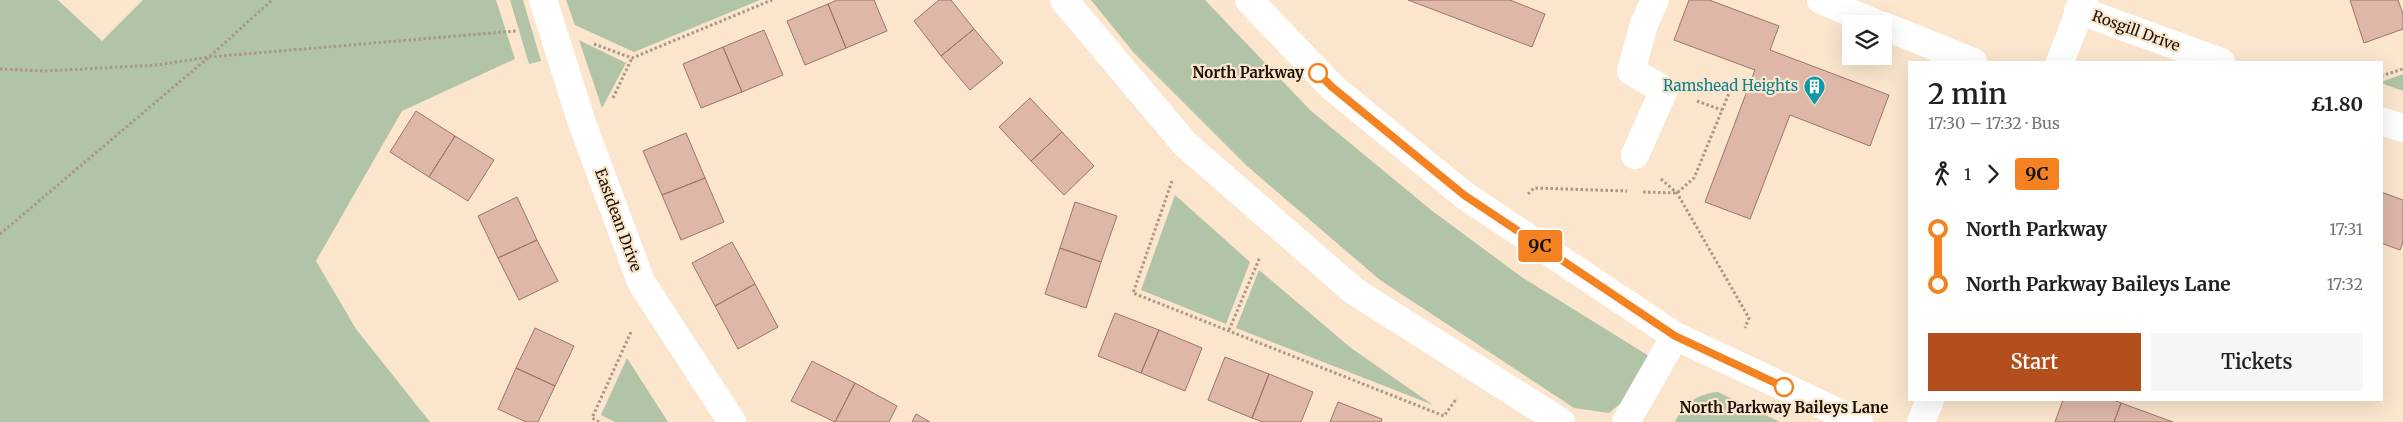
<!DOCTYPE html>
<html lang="en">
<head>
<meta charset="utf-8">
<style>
  :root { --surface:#fff; --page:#f6f6f6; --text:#202124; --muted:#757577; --accent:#b44f1d }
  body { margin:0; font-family:Merriweather,serif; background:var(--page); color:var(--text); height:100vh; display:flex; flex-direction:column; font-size:19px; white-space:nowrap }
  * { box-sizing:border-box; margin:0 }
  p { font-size:16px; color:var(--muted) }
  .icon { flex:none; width:28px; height:28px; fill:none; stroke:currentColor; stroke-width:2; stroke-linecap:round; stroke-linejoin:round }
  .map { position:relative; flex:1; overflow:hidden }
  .drawer { position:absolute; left:1908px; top:61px; width:475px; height:340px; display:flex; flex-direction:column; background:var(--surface); border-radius:0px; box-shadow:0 5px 20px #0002 }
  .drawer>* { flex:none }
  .badge { padding:0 10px; border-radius:4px; font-size:18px; line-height:32px }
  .buttons { position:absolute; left:1842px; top:15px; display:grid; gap:10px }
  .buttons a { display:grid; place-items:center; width:50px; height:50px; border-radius:0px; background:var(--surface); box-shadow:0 5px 20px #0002; font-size:25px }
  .map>.badge { position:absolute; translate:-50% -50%; box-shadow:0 0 0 2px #fff }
  .legs { display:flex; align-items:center; gap:8px; height:55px; padding:0 20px; font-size:16px }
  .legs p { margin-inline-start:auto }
  .summary { display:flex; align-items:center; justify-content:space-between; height:85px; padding:0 20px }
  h1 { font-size:28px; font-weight:600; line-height:38px }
  .cta { display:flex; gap:10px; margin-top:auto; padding:10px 20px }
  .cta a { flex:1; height:58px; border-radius:0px; background:var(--accent); color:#fff; font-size:20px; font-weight:600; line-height:58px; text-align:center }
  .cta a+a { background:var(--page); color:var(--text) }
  ul { padding:0 20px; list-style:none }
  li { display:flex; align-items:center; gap:18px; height:55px; font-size:19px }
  li i { display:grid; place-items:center; width:8px; height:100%; margin:0 6px; background:currentColor }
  li i::after { content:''; width:12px; height:12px; margin:-6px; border:4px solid; border-radius:50%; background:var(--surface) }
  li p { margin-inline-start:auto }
  li:first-child i { background:linear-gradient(#0000 50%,currentColor 0) }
  li:last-child i { background:linear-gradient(currentColor 50%,#0000 0) }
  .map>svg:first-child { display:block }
  .green { fill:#b2c4a7 }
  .building { fill:#deb7a8; stroke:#9a7669 }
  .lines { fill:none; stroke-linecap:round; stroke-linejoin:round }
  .path { stroke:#a99885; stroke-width:3; stroke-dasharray:2.5 2.5; stroke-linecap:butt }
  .minor { stroke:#fff; stroke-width:28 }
  .line-1-casing { stroke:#fff; stroke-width:11 }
  .line-1 { stroke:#f58220; stroke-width:8 }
  .stop-1-dot { fill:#fff; stroke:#f58220; stroke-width:2.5 }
  .labels { text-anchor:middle; stroke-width:4.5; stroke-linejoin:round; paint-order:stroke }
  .street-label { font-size:15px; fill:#1b1207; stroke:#fbe5cd }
  .stop-label { font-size:15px; font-weight:bold; fill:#1b1207; stroke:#fbe5cd; text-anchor:end }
  .culture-label { font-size:15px; fill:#0d838f; stroke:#fbe5cd; text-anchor:end }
</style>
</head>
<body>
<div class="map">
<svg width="2403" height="422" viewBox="0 0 2403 422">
  <rect width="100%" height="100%" fill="#fbe5cd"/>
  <path class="green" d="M 0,0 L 58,0 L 102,41 L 143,0 L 496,0 L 515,59 L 402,111 L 316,261 L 356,329 L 430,422 L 0,422 Z
    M 510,0 L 523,0 L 541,61 L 529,64 Z
    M 566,0 L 760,0 L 634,52 L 575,25 Z
    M 1091,0 L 1205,0 L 1310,110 L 1431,210 L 1523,278 L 1649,356 L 1621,403 L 1609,413 L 1574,408 L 1380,280 L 1247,166 L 1134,53 Z
    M 579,40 L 626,63 L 602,108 Z
    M 2403,74 L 2403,91 L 2381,83 L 2381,82 Z
    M 1175,195 L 1250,262 L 1226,324 L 1141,290 Z
    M 1259,270 L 1351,348 L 1433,405 L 1236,328 Z
    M 627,358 L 668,422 L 615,422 L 601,415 Z
    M 1717,392 L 1718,392 L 1780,422 L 1675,422 C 1684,403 1696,395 1717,392 Z"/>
  <path class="building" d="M 837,0 L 874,0 L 887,31 L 846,48 L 828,4 Z
    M 939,0 L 951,0 L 974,29 L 941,56 L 914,21 Z
    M 1408,0 L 1510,0 L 1545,14 L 1532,47 Z
    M 1689,0 L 1709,0 L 1779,26 L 1770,50 L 1889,95 L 1870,146 L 1790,115 L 1750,219 L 1705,202 L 1755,70 L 1674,40 Z
    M 2350,0 L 2398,0 L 2403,14 L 2403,29 L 2364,43 Z
    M 828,4 L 846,48 L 805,65 L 787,21 Z
    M 974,29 L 1003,63 L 970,90 L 941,56 Z
    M 764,30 L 783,75 L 742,92 L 723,47 Z
    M 723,47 L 742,92 L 701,108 L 683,64 Z
    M 1030,98 L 1062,132 L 1031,161 L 999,127 Z
    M 416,111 L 455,136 L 429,177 L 390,152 Z
    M 1062,132 L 1094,166 L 1064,195 L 1031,161 Z
    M 686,133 L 705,178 L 662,195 L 643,151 Z
    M 455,136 L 494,160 L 468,201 L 429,177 Z
    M 705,178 L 724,222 L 681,240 L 662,195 Z
    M 2381,192 L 2403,200 L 2403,242 L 2400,250 L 2381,243 Z
    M 517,197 L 537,240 L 498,258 L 478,216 Z
    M 1075,202 L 1117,216 L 1101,262 L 1060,248 Z
    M 537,240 L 558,281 L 519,300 L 498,258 Z
    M 732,242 L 755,284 L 715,306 L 692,263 Z
    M 1060,248 L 1101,262 L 1086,308 L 1045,294 Z
    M 755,284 L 778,327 L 738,349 L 715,306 Z
    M 1115,313 L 1159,330 L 1141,373 L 1098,356 Z
    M 535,328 L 574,346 L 555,386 L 516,368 Z
    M 1159,330 L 1202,348 L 1185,391 L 1141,373 Z
    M 1225,357 L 1269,374 L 1252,418 L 1208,400 Z
    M 812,361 L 855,383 L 835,422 L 791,401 Z
    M 516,368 L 555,386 L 538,422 L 526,422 L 498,409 Z
    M 1269,374 L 1313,392 L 1301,422 L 1263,422 L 1252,418 Z
    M 855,383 L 897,406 L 889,422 L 835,422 Z
    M 2063,400 L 2114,400 L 2121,403 L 2114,422 L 2055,422 Z
    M 1338,402 L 1382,419 L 1381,422 L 1330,422 Z
    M 2121,403 L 2173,422 L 2114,422 Z
    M 916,414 L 930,422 L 912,422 Z"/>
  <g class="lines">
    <path class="path" d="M 594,44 L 632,58 L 772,0
      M 0,69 L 45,71 L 157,65 L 209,57 L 516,31
      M 2381,76 L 2403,69
      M 613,98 L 632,58
      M 1697,101 L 1722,110
      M 1661,179 L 1677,193 L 1749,318 L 1745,328
      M 1172,181 L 1133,293 L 1444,416 L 1457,398
      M 1643,192 L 1677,193 L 1694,178 L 1732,86
      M 1528,194 L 1534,188 L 1627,191
      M 0,234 L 209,57 L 272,0
      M 1229,330 L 1260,257
      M 599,422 L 592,418 L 631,332"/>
    <path class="minor" d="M 543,0 L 582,123 L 641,282 L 732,422
      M 1064,0 L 1185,144 L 1354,291 L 1561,422
      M 1249,0 L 1332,87 L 1464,195 L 1675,336 L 1859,422
      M 1821,0 L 1877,24
      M 2078,10 L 2221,62
      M 1884,26 L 1973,62
      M 2060,62 L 2084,0
      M 2381,121 L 2403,128
      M 1635,155 L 1664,90 L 1631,71 L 1644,24 L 1655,0
      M 1626,422 L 1675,336
      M 1921,422 L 1930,400"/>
  </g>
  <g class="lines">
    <defs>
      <path id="line-1" d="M 1318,73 L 1332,87 L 1464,195 L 1596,283 L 1675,336 L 1784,387"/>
    </defs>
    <use href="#line-1" class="line-1-casing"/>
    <use href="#line-1" class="line-1"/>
  </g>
  <defs>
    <symbol id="building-pin" viewBox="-11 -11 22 30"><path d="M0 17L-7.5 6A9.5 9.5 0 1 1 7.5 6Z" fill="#0f9aa8" stroke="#fbe5cd"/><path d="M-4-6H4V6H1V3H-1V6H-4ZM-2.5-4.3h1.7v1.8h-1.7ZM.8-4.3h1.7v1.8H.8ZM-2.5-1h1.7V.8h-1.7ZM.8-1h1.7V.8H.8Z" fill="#fff"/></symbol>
  </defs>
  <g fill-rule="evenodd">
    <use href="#building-pin" x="1802" y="74" width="25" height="34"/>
  </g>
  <g class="stop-1-dot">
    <circle cx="1318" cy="73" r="9"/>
    <circle cx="1784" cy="387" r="9"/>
  </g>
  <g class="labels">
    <g class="street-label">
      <text transform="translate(2136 31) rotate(20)" y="5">Rosgill Drive</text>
      <text transform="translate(618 220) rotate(70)" y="5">Eastdean Drive</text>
    </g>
    <g class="stop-label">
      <text x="1304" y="78">North Parkway</text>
      <text x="1784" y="413" text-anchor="middle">North Parkway Baileys Lane</text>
    </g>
    <g class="culture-label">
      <text x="1798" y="91">Ramshead Heights</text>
    </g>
  </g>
</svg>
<div class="buttons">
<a><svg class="icon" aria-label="layers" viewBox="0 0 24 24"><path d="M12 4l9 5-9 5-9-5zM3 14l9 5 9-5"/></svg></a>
</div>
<b class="badge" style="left:1540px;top:246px;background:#f58220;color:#111">9C</b>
<section class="drawer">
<div class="summary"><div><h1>2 min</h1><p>17:30 – 17:32 · Bus</p></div><b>£1.80</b></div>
<div class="legs"><svg class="icon" aria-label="walk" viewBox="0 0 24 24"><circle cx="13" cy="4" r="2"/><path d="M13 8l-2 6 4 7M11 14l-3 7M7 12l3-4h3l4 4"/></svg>1<svg class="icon" aria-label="forward" viewBox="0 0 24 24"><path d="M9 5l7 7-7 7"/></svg><b class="badge" style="background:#f58220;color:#111">9C</b></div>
<ul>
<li><i style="color:#f58220"></i><b>North Parkway</b><p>17:31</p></li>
<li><i style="color:#f58220"></i><b>North Parkway Baileys Lane</b><p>17:32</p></li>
</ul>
<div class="cta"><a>Start</a><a>Tickets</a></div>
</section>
</div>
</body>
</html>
